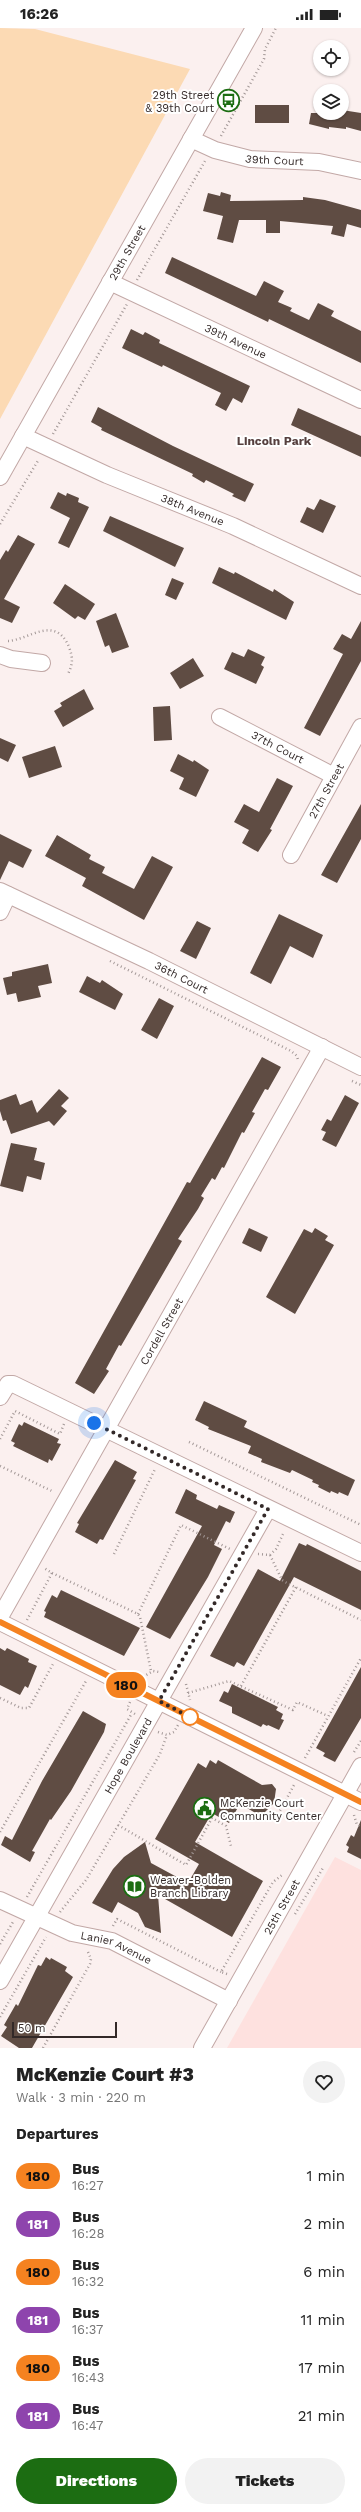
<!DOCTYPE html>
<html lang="en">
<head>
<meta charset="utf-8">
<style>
  :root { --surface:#fff; --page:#f2f2f2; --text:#222; --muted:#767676; --accent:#1c6d12 }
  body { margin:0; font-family:"Work Sans",sans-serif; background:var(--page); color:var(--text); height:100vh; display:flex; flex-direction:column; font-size:15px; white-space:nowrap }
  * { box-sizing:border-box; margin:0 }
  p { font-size:13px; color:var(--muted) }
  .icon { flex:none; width:22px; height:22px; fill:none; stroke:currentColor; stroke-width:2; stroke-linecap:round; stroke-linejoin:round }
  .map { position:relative; height:2020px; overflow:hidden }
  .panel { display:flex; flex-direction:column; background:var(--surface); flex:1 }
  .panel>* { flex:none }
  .badge { padding:0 8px; border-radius:13px; font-size:14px; line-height:26px }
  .buttons { position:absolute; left:313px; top:12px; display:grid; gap:8px }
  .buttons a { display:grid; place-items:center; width:36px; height:36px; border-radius:50%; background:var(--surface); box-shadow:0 1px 3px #0004; font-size:20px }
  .scale { position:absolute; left:12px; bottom:10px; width:105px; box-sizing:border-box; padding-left:4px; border:2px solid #332928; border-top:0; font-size:11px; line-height:14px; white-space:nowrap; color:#332928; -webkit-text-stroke:3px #fff; paint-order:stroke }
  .you { position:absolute; width:20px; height:20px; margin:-10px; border:3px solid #fff; border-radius:50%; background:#1a73e8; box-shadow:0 0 0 6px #1a73e833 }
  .map>.badge { position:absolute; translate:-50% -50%; box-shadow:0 0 0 2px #fff }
  h2 { padding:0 16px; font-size:15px; line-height:36px }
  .round { display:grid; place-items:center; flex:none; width:42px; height:42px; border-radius:21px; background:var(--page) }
  .head { display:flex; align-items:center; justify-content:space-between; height:68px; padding:0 16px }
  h1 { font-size:19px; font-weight:800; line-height:30px }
  .action { display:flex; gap:8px; margin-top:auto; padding:8px 16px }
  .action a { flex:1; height:46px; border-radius:24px; background:var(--accent); color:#fff; font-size:16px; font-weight:800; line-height:46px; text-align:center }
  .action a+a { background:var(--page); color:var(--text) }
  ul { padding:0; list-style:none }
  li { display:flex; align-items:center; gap:12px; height:48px; padding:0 16px }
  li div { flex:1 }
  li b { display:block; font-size:15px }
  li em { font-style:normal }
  li .badge { min-width:44px; font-weight:700; text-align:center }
  .status { display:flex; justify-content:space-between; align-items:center; height:28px; padding:0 20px; background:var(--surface); direction:ltr }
  .status svg { height:11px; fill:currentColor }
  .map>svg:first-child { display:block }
  .built { fill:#fee1df }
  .green { fill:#fcdab4 }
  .building { fill:#5f4c43 }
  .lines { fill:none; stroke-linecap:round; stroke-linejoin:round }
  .minor-casing { stroke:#c2a8a6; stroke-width:18 }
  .path { stroke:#a49998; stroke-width:2.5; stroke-dasharray:1 3; stroke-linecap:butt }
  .minor { stroke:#fff; stroke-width:16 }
  .line-casing { stroke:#fff; stroke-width:9 }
  .line { stroke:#f58220; stroke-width:6 }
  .walk { stroke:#332928; stroke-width:4; stroke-dasharray:0 7.2 }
  .stop-dot { fill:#fff; stroke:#f58220; stroke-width:2 }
  .labels { text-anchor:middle; stroke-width:4; stroke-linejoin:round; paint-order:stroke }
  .poi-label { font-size:11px; fill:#332928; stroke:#fff; text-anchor:start }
  .street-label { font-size:11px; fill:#332928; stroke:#fff }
  .neighbourhood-label { font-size:12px; font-weight:bold; fill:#553f3e; stroke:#fff }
</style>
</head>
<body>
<div class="status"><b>16:26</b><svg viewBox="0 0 49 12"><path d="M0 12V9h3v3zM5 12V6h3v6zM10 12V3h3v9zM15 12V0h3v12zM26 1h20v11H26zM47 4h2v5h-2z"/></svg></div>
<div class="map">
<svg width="361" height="2020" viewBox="0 0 361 2020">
  <rect width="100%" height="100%" fill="#fbf0ef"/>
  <path class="built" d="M 335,1829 L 361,1842 L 361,2020 L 227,2020 Z"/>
  <path class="green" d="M 0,0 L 35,1 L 190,41 L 0,391 Z"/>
  <path class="building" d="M 255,77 L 289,77 L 289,95 L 255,95 Z
    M 342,82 L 361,85 L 361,103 L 346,99 L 346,101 L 329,99 L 329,101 L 309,96 L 311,85 L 342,85 Z
    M 221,164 L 231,167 L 230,173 L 303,172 L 303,169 L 325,172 L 361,182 L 361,200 L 347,196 L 344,209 L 331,206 L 333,198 L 280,193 L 280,205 L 266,205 L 266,192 L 239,192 L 233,215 L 217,211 L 223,188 L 203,183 L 208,165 L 220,168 Z
    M 172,229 L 256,268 L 264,253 L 284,263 L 278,274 L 292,280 L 290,283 L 309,292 L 318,275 L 334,283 L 331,288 L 361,303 L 361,335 L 269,291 L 268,294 L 165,245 Z
    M 131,301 L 143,307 L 145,304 L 160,312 L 159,315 L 250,358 L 242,375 L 233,370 L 226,383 L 215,377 L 221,365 L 163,337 L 162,339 L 122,320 Z
    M 98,379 L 173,418 L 254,456 L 245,474 L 232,468 L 234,466 L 206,452 L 204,455 L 192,448 L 193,446 L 101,402 L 102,400 L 91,394 Z
    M 298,380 L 361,408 L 361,429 L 291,397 Z
    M 58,464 L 66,468 L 67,465 L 79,470 L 78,474 L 89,479 L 69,520 L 58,515 L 70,490 L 50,480 Z
    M 320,471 L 336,478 L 323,505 L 300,494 L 307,479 L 314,482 Z
    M 110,488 L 184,520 L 175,539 L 103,503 Z
    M 18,507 L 35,516 L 4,571 L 20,579 L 12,595 L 0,590 L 0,532 L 6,522 L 8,524 Z
    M 219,539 L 234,546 L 235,544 L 273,564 L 274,561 L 294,574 L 286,592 L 212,555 Z
    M 172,550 L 184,555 L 176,572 L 165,567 Z
    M 65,556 L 95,576 L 85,592 L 78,588 L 75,591 L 53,575 Z
    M 116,585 L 129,619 L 112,625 L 109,617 L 105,619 L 96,593 Z
    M 361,593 L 361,633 L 320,708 L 304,700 L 343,626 L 333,621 L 342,606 L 351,611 Z
    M 248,621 L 265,629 L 261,637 L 264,639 L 256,656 L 224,641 L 232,624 L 244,629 Z
    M 193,630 L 204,648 L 180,661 L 170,645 Z
    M 84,661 L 94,681 L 63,699 L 54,683 L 62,678 L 60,675 Z
    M 170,678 L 172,712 L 154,713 L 153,679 Z
    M 0,710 L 16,717 L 8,734 L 0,730 Z
    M 55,718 L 62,739 L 29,750 L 22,729 Z
    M 178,726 L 193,734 L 194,732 L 209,742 L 196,769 L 179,761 L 184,750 L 170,743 Z
    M 277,750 L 293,758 L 270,801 L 272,802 L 258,824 L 242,815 L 249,802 L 234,794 L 244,776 L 259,784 Z
    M 361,776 L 361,811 L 337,855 L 321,847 Z
    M 0,806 L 32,822 L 23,840 L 9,833 L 0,852 Z
    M 57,807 L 91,827 L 89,831 L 105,839 L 102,845 L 134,861 L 152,828 L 173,839 L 144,892 L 82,858 L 86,850 L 45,828 Z
    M 279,886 L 323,907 L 313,930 L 290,918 L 271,956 L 250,945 Z
    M 197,893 L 211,900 L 196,931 L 180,923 Z
    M 48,936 L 52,955 L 38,958 L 41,969 L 18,974 L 16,965 L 7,967 L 3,950 L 12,948 L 12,944 Z
    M 87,948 L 100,955 L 102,952 L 123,966 L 115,982 L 79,964 Z
    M 159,970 L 174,978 L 157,1011 L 141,1002 Z
    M 262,1029 L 281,1039 L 268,1062 L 265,1061 L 252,1084 L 255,1085 L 244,1105 L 242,1104 L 224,1140 L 222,1139 L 215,1152 L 212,1150 L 201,1168 L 204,1170 L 198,1181 L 178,1211 L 182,1213 L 121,1318 L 119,1317 L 106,1341 L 109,1343 L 94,1366 L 75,1355 L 187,1154 L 190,1155 Z
    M 59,1061 L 69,1070 L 61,1078 L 67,1083 L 54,1098 L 49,1093 L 11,1106 L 6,1092 L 3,1093 L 0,1083 L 0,1072 L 16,1066 L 20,1077 L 32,1072 L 37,1085 Z
    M 345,1067 L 359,1075 L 336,1119 L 322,1112 L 326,1104 L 321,1102 L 327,1091 L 331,1093 Z
    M 11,1115 L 37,1120 L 34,1132 L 45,1135 L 41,1152 L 27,1148 L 23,1164 L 0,1158 Z
    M 249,1200 L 268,1209 L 261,1224 L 242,1215 Z
    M 315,1200 L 328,1208 L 325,1212 L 334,1217 L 295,1286 L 266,1269 L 304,1201 L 312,1205 Z
    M 204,1373 L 247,1393 L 244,1399 L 355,1452 L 348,1468 L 339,1464 L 338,1466 L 331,1463 L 330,1465 L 318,1459 L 319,1457 L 312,1454 L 313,1452 L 292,1442 L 290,1445 L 261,1434 L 262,1431 L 248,1425 L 251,1418 L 208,1401 L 209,1399 L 195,1392 Z
    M 24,1394 L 59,1411 L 57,1415 L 61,1416 L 52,1433 L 49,1431 L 48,1435 L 13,1418 L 15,1415 L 11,1413 L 19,1396 L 22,1398 Z
    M 115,1432 L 137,1444 L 133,1451 L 136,1452 L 103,1512 L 100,1511 L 97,1516 L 75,1504 L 79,1496 L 77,1495 Z
    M 186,1461 L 197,1467 L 196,1471 L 217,1481 L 219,1477 L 235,1484 L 230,1495 L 226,1493 L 214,1517 L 222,1521 L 208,1549 L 170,1611 L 146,1599 L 202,1498 L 175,1485 Z
    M 299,1515 L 306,1518 L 307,1516 L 361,1543 L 361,1582 L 294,1549 L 244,1638 L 237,1634 L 234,1639 L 210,1628 L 258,1541 L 280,1553 Z
    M 61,1562 L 140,1600 L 124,1628 L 44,1589 L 46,1584 L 44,1583 L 52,1567 L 57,1570 Z
    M 0,1620 L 5,1623 L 7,1620 L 29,1631 L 28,1634 L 37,1638 L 28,1660 L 25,1658 L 20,1667 L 0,1657 Z
    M 361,1639 L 361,1690 L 335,1734 L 323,1728 L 325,1725 L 316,1720 Z
    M 232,1656 L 278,1679 L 276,1682 L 283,1686 L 281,1691 L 284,1692 L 279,1702 L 268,1697 L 267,1698 L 263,1696 L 261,1699 L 232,1685 L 232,1679 L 219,1673 L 224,1663 L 228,1665 Z
    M 83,1683 L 106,1696 L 104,1704 L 71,1763 L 51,1792 L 50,1791 L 32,1823 L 35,1824 L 30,1834 L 1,1817 L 5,1808 L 12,1812 L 42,1753 Z
    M 210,1732 L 216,1736 L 218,1732 L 262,1757 L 272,1756 L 276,1761 L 274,1775 L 261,1788 L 240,1776 L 229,1795 L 212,1785 L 195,1814 L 263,1853 L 232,1909 L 158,1867 L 161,1905 L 145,1899 L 138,1885 L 118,1874 L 112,1885 L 92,1875 L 113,1841 L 124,1829 L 145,1814 L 151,1835 L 188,1855 L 199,1836 L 155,1811 L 198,1735 L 206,1740 Z
    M 361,1792 L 361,1831 L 347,1824 L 349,1819 L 346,1817 L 351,1807 L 354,1809 Z
    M 46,1929 L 50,1932 L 51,1930 L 67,1939 L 65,1943 L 73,1949 L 32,2020 L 19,2020 L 1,2008 L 7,1999 L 4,1997 L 16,1976 L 18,1978 L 38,1937 L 41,1938 Z"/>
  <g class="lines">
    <defs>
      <g id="minor">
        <path id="s1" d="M 191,111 L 215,122 L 250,131 L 319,134 L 361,143"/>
        <path id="s2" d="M 110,254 L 361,372"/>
        <path id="s3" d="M 23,408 L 107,447 L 233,498 L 361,558"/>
        <path id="s4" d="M 0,449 L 254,0"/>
        <path d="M 0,627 L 11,631 L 42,635"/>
        <path id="s5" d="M 220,689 L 334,748"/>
        <path id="s6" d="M 291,827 L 361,699"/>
        <path id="s7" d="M 0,863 L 149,933 L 361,1039"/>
        <path d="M 0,884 L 8,867"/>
        <path d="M 0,1369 L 8,1356 L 13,1356 L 361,1525"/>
        <path id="s8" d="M 0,1589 L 322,1019"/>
        <path d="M 0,1594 L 361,1774"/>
        <path id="s9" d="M 0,1872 L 72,1905 L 112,1913 L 229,1973"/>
        <path id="s10" d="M 0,1953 L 268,1481"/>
        <path id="s11" d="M 202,2020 L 361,1738"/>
      </g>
    </defs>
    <use href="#minor" class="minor-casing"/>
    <path class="path" d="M 221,108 L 264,31 L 265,21 L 276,0
      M 137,252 L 205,133
      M 53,406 L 127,276
      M 0,496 L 39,431
      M 8,613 C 29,612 55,586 69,619 C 73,630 73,636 68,646
      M 110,933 L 291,1023 L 297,1028 L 298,1032
      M 352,1053 L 361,1057
      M 0,1411 L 15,1383 L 60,1406 L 64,1396
      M 189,1414 L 361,1497
      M 0,1438 L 54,1464
      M 114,1526 L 155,1441
      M 258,1526 L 270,1527 L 276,1521 L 284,1504
      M 270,1527 L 282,1552 L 285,1554 L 361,1592
      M 52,1545 L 138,1586 L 140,1589 L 151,1643
      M 138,1586 L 181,1497 L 230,1521
      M 27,1592 L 52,1545 L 44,1540
      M 143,1649 L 153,1643 L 159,1644
      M 186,1656 L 190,1672
      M 241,1658 L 296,1559
      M 188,1665 L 229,1653 L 293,1682 L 297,1674 L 328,1688
      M 0,1670 L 21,1680 L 29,1680 L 53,1636
      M 130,1674 L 127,1681 L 135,1686
      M 158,1704 L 167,1707 L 174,1704 L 178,1697
      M 354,1724 L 361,1713
      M 305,1730 L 361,1630
      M 263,1786 L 275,1792 L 294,1757
      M 354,1787 L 357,1797 L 361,1799
      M 118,1797 L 186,1837 L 212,1790 L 226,1798 L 231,1818
      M 0,1804 L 86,1653
      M 27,1869 L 132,1685
      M 60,1884 L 86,1852 L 160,1726 L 167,1707
      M 295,1886 L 323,1840
      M 113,1898 L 117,1891 L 221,1944
      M 0,1916 L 13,1894
      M 227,1946 L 221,1944 L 273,1854 L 282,1847
      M 0,1989 L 46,1909
      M 43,2020 L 90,1936 L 91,1931 L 88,1924"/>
    <use href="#minor" class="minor"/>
  </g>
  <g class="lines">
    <defs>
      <path id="line" d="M 0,1594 L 361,1774"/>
    </defs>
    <use href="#line" class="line-casing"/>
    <use href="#line" class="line"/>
    <path class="walk" d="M 94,1395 L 268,1481 L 159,1673 L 190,1689"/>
  </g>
  <defs>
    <symbol id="bus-ring" viewBox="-11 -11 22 22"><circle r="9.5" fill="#fff" stroke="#1c6d12" stroke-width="1.5"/><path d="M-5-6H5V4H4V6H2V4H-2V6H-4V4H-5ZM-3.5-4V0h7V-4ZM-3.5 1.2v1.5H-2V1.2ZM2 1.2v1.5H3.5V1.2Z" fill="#1c6d12"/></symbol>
    <symbol id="civic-ring" viewBox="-11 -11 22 22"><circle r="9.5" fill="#fff" stroke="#1c6d12" stroke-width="1.5"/><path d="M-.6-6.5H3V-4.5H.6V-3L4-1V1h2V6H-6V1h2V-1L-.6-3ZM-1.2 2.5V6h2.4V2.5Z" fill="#1c6d12"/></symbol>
    <symbol id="library-ring" viewBox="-11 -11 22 22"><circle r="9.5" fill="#fff" stroke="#1c6d12" stroke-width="1.5"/><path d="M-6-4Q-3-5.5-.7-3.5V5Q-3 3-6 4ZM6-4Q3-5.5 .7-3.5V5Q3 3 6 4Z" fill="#1c6d12"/></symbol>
  </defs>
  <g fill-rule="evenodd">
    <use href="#bus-ring" x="216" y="60" width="25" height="25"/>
    <use href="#civic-ring" x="192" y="1768" width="25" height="25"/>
    <use href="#library-ring" x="122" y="1846" width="25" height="25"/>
  </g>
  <circle class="stop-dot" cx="190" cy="1689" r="8"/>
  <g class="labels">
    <g class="poi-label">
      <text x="214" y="71" text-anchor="end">29th Street<tspan x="214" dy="13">&amp; 39th Court</tspan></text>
      <text x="220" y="1779">McKenzie Court<tspan x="220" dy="13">Community Center</tspan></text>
      <text x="150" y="1856">Weaver-Bolden<tspan x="150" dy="13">Branch Library</tspan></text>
    </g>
    <g class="street-label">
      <text dy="4" stroke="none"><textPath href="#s1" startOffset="87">39th Court</textPath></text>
      <text dy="4" stroke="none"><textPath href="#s4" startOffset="258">29th Street</textPath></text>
      <text dy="4" stroke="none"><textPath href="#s2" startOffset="139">39th Avenue</textPath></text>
      <text dy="4" stroke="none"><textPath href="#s3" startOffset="185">38th Avenue</textPath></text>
      <text dy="4" stroke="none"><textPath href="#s5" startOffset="65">37th Court</textPath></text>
      <text dy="4" stroke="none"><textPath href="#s6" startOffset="73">27th Street</textPath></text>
      <text dy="4" stroke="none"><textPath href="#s7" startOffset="201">36th Court</textPath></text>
      <text dy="4" stroke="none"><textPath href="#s8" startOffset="328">Cordell Street</textPath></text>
      <text dy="4" stroke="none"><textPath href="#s10" startOffset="259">Hope Boulevard</textPath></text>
      <text dy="4" stroke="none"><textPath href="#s11" startOffset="162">25th Street</textPath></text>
      <text dy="4" stroke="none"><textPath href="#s9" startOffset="126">Lanier Avenue</textPath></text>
    </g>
    <g class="neighbourhood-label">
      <text x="274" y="417">Lincoln Park</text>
    </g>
  </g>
</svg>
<div class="buttons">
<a><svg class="icon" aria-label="locate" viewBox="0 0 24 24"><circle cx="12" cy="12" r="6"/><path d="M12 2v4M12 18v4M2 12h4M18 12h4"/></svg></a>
<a><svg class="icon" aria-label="layers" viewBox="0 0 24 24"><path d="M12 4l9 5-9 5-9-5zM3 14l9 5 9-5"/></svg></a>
</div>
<div class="scale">50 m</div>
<div class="you" style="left:94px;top:1395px"></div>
<b class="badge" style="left:126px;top:1657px;background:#f58220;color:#111">180</b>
</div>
<section class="panel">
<div class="head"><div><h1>McKenzie Court #3</h1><p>Walk · 3 min · 220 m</p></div><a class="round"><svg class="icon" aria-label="heart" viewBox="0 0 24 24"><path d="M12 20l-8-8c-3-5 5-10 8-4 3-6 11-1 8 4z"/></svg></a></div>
<h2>Departures</h2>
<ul>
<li><span class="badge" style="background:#f58220;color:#111">180</span><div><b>Bus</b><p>16:27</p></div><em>1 min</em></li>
<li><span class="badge" style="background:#8e44ad;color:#fff">181</span><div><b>Bus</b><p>16:28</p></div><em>2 min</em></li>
<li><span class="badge" style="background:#f58220;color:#111">180</span><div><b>Bus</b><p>16:32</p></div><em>6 min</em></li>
<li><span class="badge" style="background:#8e44ad;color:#fff">181</span><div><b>Bus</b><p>16:37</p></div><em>11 min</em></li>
<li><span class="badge" style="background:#f58220;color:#111">180</span><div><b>Bus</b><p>16:43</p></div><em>17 min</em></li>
<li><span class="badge" style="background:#8e44ad;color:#fff">181</span><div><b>Bus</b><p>16:47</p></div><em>21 min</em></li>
</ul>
<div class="action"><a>Directions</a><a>Tickets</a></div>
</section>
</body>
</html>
